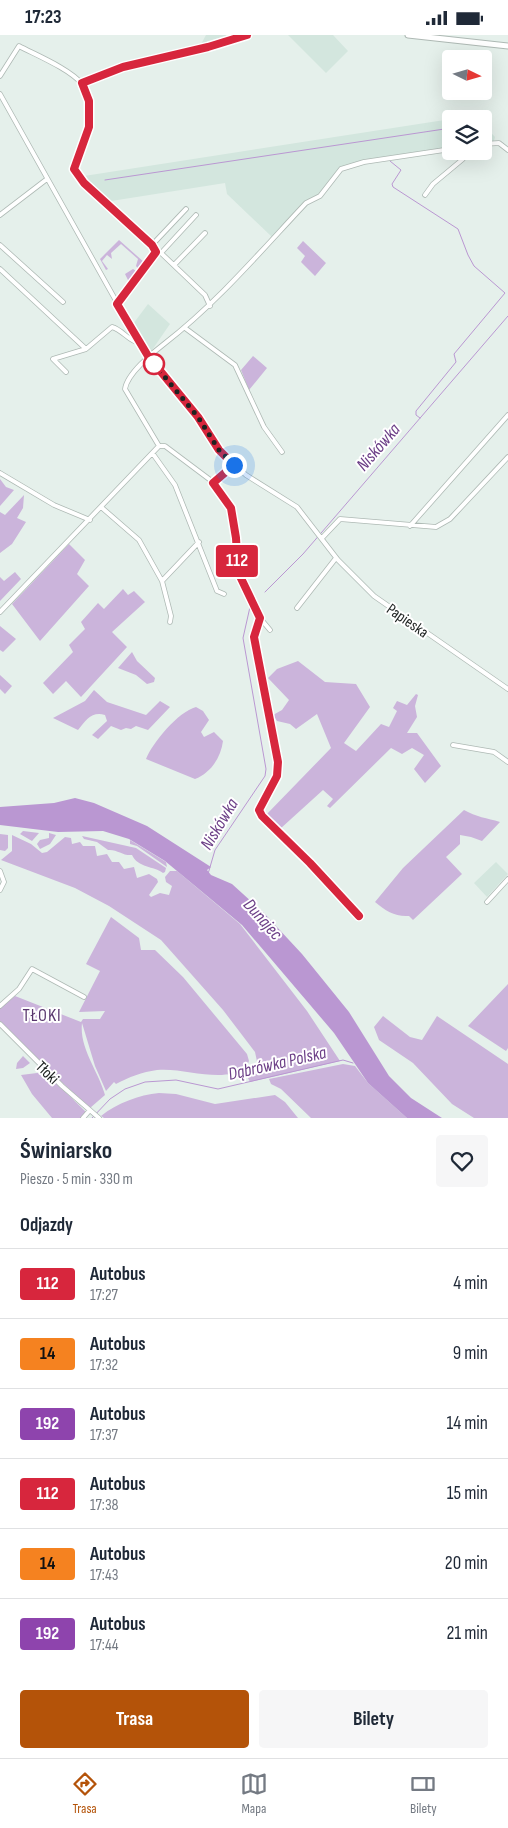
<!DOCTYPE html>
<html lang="pl">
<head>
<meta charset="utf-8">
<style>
  :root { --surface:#fff; --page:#f6f6f7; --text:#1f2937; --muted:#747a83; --line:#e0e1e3; --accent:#b45309 }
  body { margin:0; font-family:"Sofia Sans Condensed",sans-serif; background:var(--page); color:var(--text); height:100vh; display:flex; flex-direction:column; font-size:19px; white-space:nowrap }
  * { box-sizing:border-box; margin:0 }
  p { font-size:16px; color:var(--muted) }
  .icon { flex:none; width:28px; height:28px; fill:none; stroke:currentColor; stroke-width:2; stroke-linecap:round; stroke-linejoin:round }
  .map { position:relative; height:1083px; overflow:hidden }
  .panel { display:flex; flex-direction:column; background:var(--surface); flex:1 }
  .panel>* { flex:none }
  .badge { padding:0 10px; border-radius:4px; font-size:18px; line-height:32px }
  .needle { width:32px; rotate:95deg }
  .buttons { position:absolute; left:442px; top:15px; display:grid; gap:10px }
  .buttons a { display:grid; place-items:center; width:50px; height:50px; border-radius:5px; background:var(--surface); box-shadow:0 5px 20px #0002; font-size:25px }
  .you { position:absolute; width:25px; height:25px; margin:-12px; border:4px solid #fff; border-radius:50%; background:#1a73e8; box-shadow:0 0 0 8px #1a73e833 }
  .map>.badge { position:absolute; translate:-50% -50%; box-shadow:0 0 0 2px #fff }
  h2 { padding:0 20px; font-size:19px; line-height:45px }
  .round { display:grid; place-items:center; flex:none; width:52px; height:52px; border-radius:5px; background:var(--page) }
  .head { display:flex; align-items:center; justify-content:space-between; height:85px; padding:0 20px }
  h1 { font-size:24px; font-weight:700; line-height:38px }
  .cta { display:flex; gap:10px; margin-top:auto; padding:10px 20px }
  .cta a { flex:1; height:58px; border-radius:5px; background:var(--accent); color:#fff; font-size:20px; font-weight:700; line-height:58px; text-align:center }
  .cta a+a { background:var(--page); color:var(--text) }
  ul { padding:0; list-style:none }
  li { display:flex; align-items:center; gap:15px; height:70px; padding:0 20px; border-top:1px solid var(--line) }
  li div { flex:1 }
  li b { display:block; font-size:19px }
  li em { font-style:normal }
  li .badge { min-width:55px; font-weight:700; text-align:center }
  .status { display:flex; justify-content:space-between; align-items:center; height:35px; padding:0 25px; background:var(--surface); direction:ltr }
  .status svg { height:14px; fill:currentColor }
  .menu { display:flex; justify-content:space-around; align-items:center; height:70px; border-top:1px solid var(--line); background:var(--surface); font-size:14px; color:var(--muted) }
  .menu a { display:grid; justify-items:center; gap:2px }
  .menu .on { color:var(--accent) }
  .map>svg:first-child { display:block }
  .built { fill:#d3e6de }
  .green { fill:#cbb4db }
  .water { fill:#ba97d2 }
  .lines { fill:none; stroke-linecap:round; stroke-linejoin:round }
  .stream { stroke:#ba97d2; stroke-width:1 }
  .minor-casing { stroke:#aeb9b4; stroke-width:5.5 }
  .major-casing { stroke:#aeb9b4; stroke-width:7 }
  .minor { stroke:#fff; stroke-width:4 }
  .major { stroke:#fff; stroke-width:5 }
  .line-casing { stroke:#fff; stroke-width:11 }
  .line { stroke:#d7263d; stroke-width:8 }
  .walk { stroke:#1e2221; stroke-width:5; stroke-dasharray:0 9 }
  .stop-dot { fill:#fff; stroke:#d7263d; stroke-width:2.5 }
  .labels { text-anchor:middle; stroke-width:4; stroke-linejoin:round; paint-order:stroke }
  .street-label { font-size:16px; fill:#1e2221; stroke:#fff }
  .water-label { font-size:18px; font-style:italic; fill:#6c3f87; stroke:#fff }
  .neighbourhood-label { font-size:18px; letter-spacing:1px; fill:#59366e; stroke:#fff }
</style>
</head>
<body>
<div class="status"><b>17:23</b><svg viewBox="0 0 49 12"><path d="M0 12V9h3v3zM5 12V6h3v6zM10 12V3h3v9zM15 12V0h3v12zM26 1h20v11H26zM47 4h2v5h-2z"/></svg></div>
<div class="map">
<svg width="508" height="1083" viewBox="0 0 508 1083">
  <rect width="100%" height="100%" fill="#e5f0eb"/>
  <path class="built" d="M 206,0 L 226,0 L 224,4 L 200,11 Z
    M 288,0 L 333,0 L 348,16 L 326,38 Z
    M 451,84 L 451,112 L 379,123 L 343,131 L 320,159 L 306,167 L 270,205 L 271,201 L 227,159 L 225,148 L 105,167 L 82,145 L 84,141 Z
    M 484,90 L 495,102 L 494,106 L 484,107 Z
    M 148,269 L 170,289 L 150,318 L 133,289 Z
    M 496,827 L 508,839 L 487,862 L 474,848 Z"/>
  <path class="green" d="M 119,205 L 145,228 L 139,235 L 136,231 L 138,224 L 121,209 L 111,218 L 112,224 L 107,220 L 102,226 L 108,234 L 106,235 L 100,224 Z
    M 303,206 L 326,228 L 315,241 L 301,227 L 305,221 L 297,213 Z
    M 133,234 L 138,237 L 130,249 L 125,239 Z
    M 253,321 L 267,333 L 249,355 L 241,335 Z
    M 0,444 L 6,452 L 14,455 L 0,471 Z
    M 24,460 L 23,473 L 17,483 L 26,487 L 12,509 L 0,518 L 0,477 L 5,480 Z
    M 69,509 L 85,525 L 77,539 L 89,551 L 40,606 L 12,569 Z
    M 15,537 L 21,544 L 0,566 L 0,542 L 4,546 Z
    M 123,554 L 128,560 L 134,556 L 145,567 L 112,597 L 127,612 L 81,662 L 66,646 L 53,659 L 43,648 L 73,617 L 69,610 L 85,594 L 81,587 L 98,568 L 104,574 Z
    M 0,591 L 16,604 L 3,617 L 0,615 Z
    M 132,617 L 137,626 L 155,643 L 154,647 L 147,649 L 136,640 L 118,633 Z
    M 298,626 L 325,647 L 356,649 L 370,672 L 344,708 L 356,716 L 381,689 L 389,692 L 397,676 L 393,673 L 397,666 L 407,670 L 416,659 L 418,660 L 415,671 L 417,682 L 407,698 L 417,698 L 441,731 L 425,748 L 414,734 L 424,720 L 412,713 L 402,719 L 391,713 L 330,773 L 327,771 L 333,764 L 323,755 L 280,794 L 265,781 L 331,713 L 317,679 L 296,694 L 290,689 L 277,686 L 273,680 L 282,675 L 289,665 L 268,643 L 277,634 Z
    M 0,640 L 12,651 L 5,659 L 0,654 Z
    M 94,655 L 107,667 L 146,680 L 160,666 L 170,672 L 148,695 L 136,691 L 131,694 L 126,693 L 121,695 L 111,691 L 98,704 L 92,700 L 107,686 L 105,680 C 92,676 86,685 78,695 L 53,683 L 85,666 Z
    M 196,672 L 203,676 L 209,685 L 201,697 L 204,702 L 214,697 L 223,706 C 221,722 211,738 195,744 L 146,724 C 153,707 178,677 196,672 Z
    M 464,775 C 476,782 487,783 500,787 L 482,806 L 471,802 L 460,800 L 460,809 L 446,822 L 462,839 L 413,885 L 409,881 C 395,882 386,876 375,867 L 403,833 Z
    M 23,796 L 39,798 L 32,806 L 20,799 Z
    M 49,798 L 56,800 L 50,809 L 40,814 L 37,809 L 40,805 L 49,803 Z
    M 0,799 L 8,800 L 8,813 L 5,816 L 0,815 Z
    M 12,800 L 31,809 L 42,818 L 47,817 L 65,802 L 71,803 L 72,809 L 80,807 L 83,811 L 95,811 L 97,821 L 107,819 L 112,827 L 119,827 L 124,834 L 134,832 L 137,843 L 149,839 L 157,844 L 158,847 L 149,860 L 151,862 L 160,858 L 169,860 L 172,851 L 166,847 L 165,842 L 170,836 L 177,836 L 240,889 L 307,976 L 340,1026 L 250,1047 L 248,1043 L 255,1037 L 258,1031 L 255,1017 L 223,975 L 161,905 L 109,871 L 75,853 L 1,825 L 12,816 Z
    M 82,801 L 136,813 L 166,833 L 165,837 L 163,838 C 154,831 138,833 132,820 C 123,821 117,814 108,815 L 97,807 L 84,804 Z
    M 130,805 L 166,827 L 167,832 L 137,811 L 130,809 Z
    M 111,882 L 139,903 L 141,915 L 155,915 L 183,942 L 247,1019 L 249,1026 L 246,1033 C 221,1049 184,1032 157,1035 C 142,1037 129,1042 116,1049 L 114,1047 L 106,1056 L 95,1031 L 82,988 C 79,1013 99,1037 105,1060 L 90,1073 L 46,1033 L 0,986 L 0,973 L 15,961 L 81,987 L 83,984 L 100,984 L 105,976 L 79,977 L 100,936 L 86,929 Z
    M 508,949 L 508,1013 L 506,1016 L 468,991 Z
    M 383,981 L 410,1002 L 422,1005 L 437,981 L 508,1029 L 508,1083 L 474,1083 L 452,1069 L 413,1028 L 379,1005 L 374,992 Z
    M 23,1021 L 30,1028 L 23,1033 L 16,1034 L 17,1028 Z
    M 343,1029 L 355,1031 L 368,1048 L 407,1083 L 311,1083 L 281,1054 L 271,1049 L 269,1044 Z
    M 45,1037 L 86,1077 L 81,1083 L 52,1083 L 32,1059 L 21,1040 Z
    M 159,1058 L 176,1059 L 215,1069 L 275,1060 L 285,1067 L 298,1083 L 104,1083 L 101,1081 C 117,1068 139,1060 159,1058 Z"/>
  <path class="water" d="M 75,763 L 94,768 L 147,791 L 211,832 L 207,835 L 211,840 L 232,849 L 263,877 L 302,919 L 349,977 L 389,1041 L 411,1063 L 442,1083 L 407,1083 L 368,1048 L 334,998 L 242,890 L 165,826 L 129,804 L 103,796 L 58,797 L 0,790 L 0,772 L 54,768 Z"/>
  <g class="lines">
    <path class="stream" d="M 390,126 L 401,135 L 392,149 L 393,152 L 458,194 L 468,220 L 474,231 L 505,258 L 454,319 L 456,327 L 416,376 L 416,380 L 420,383
      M 105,145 L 451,93
      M 265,557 L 303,519 L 508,281
      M 208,839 L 215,815 L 265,741 L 266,734 L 243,603 L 250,572
      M 92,1083 L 110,1064 L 125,1054 L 145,1047 L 176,1045 L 218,1054 L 343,1025 L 353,1028"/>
    <defs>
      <path id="minor" d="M 0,41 L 19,11 C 36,20 70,34 82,49 C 93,63 91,89 86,105 C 82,115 71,126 75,137 C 96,168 137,188 156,217 L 161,218 L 205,260 L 210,271
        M 82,48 L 123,32 L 208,12 L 247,0
        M 0,59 L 143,314 L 198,383 L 219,415 L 246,440 L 297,472 L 338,525 L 374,561 L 508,654
        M 484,109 L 499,108 L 508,115
        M 425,160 L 433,149 L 463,124 L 458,116
        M 0,180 L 47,144
        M 0,210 L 63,267
        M 152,210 L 186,174
        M 161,218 L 196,180
        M 174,230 L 205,198
        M 0,234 L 86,314
        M 117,269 L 156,217
        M 185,293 L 235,330 L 264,392 L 282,417
        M 66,337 L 53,324 L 86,314 L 112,292 C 123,295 129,307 140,308
        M 159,411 L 165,411 L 213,447 L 231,473 L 236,503 L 238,537 L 260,583 L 254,602 L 278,727 L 277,741 L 259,775 L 262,781 L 310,828 L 359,881
        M 153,419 L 175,450 L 217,556 L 224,559
        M 0,438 L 54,470 L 90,485
        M 213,447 L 233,430
        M 101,472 L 139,505 L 162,546
        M 410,491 L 508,380
        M 322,503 L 340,484 L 436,492 L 450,484 L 508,422
        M 297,573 L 336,523
        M 0,577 L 159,411 L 125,354 C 127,339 152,318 164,309 C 217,268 260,217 306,168 L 320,161 L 341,134 L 364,127 L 451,114
        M 260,583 L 270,595
        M 170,587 L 171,581 L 162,546 L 199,507
        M 453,710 L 494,717 L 508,727
        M 0,836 L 4,847 L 0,855
        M 487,867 L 508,844
        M 0,971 L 19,954 L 32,934 L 84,962
        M 0,989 L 62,1051 L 99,1083
        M 83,1083 L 90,1075"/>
      <path id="major" d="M 408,0 L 508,11"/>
    </defs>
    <use href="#minor" class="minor-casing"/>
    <use href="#major" class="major-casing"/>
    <use href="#minor" class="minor"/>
    <use href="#major" class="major"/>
  </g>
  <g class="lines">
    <defs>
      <path id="line" d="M 247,0 L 208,12 L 123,32 L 82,48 L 89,66 L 89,92 L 74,134 L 84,148 L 152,210 L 156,217 L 117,269 L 148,321 L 198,382 L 219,415 L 234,430 L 213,448 L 231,473 L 236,503 L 238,537 L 260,583 L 254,602 L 278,727 L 277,741 L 259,775 L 262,781 L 310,828 L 359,881"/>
    </defs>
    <use href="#line" class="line-casing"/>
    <use href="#line" class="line"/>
    <path class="walk" d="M 154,329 L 198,382 L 219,415 L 234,430"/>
  </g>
  <circle class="stop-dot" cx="154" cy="329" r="10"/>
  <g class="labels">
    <g class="street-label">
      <text transform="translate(408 585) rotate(35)" y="6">Papieska</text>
      <text transform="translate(48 1037) rotate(44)" y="6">Tłoki</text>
    </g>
    <g class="water-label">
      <text transform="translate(378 412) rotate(-49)" y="6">Niskówka</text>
      <text transform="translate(219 789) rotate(-59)" y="6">Niskówka</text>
      <text transform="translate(263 884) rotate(48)" y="6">Dunajec</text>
      <text transform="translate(277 1028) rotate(-13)" y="6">Dąbrówka Polska</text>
    </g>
    <g class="neighbourhood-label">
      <text x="42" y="986">TŁOKI</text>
    </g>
  </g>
</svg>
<div class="buttons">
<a><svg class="needle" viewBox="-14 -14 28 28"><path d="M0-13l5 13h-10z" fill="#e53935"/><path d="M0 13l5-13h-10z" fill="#747a83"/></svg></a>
<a><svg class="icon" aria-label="layers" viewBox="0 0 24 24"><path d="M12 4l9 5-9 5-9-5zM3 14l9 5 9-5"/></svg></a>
</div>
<div class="you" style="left:234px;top:430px"></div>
<b class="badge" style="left:237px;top:526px;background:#d7263d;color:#fff">112</b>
</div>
<section class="panel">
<div class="head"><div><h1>Świniarsko</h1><p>Pieszo · 5 min · 330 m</p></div><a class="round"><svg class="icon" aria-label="heart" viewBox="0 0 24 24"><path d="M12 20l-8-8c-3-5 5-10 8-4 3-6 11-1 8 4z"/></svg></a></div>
<h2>Odjazdy</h2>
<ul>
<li><span class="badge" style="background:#d7263d;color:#fff">112</span><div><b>Autobus</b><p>17:27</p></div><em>4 min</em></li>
<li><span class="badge" style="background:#f58220;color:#111">14</span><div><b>Autobus</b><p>17:32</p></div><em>9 min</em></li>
<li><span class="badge" style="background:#8e44ad;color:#fff">192</span><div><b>Autobus</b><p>17:37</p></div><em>14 min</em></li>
<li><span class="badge" style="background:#d7263d;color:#fff">112</span><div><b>Autobus</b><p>17:38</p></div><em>15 min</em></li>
<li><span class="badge" style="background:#f58220;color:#111">14</span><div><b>Autobus</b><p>17:43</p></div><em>20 min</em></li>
<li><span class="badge" style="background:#8e44ad;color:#fff">192</span><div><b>Autobus</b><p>17:44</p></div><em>21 min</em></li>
</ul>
<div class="cta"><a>Trasa</a><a>Bilety</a></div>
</section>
<nav class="menu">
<a class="on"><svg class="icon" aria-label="directions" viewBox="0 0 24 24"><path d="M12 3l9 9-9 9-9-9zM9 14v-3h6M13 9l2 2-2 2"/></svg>Trasa</a>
<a><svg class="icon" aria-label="map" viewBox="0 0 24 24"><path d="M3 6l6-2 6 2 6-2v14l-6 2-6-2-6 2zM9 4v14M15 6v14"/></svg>Mapa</a>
<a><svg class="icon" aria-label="tickets" viewBox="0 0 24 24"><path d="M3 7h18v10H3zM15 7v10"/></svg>Bilety</a>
</nav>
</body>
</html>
